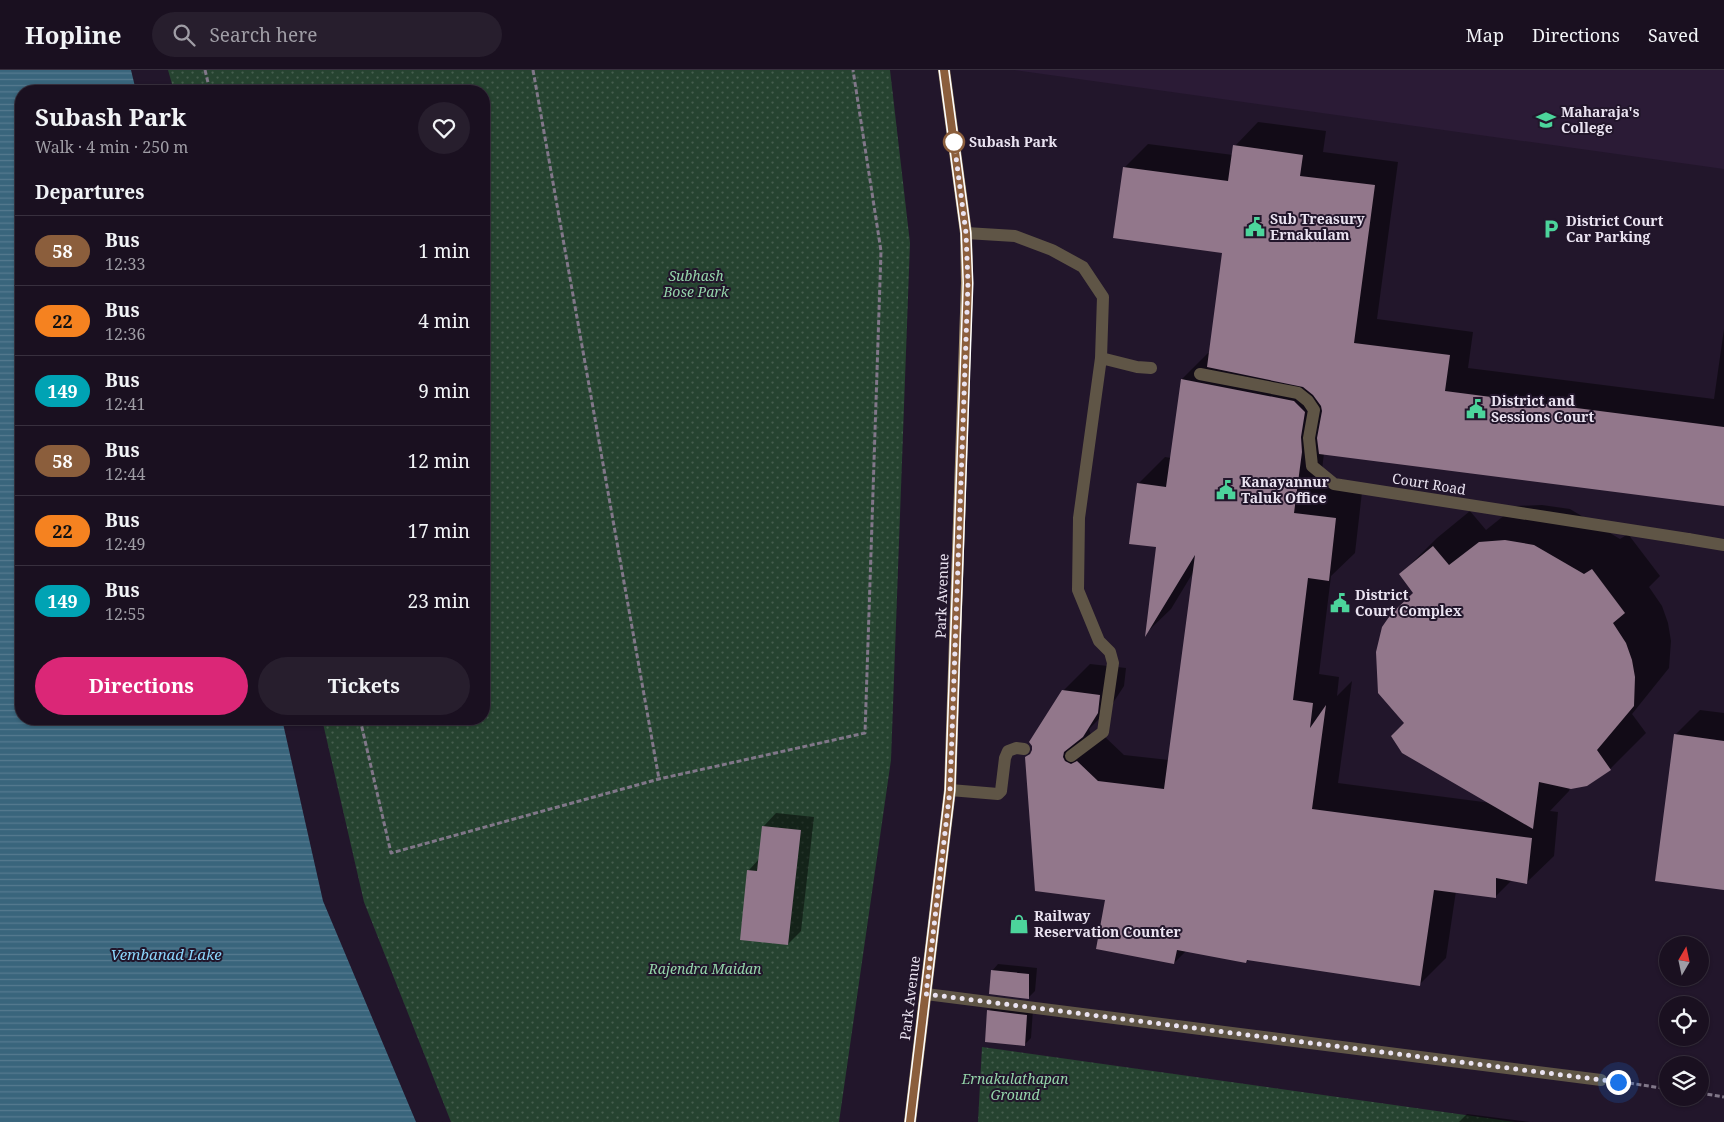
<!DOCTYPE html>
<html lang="en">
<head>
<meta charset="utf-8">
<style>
  :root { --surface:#1a1020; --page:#271e2d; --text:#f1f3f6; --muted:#9f9da5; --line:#38303e; --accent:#db2777 }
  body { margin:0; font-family:"Noto Serif",serif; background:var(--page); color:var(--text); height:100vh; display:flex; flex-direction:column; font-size:19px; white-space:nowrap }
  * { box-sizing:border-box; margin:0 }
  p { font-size:16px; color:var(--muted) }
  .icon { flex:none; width:28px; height:28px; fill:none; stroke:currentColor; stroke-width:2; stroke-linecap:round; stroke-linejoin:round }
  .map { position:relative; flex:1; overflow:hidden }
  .panel { position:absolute; left:15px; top:15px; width:475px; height:640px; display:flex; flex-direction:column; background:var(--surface); border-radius:20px; box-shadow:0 1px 4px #0004,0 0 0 1px var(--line) }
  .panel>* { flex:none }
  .badge { padding:0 10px; border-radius:16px; font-size:18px; line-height:32px }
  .needle { width:32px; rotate:9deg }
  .tools { position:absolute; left:1659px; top:866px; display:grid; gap:10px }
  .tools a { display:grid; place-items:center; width:50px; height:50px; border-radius:50%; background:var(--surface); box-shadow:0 1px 4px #0004,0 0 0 1px var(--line); font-size:25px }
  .you { position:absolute; width:25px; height:25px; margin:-12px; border:4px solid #fff; border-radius:50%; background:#1a73e8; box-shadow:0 0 0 8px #1a73e833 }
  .map>.badge { position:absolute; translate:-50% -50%; box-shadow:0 0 0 2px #fff }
  h2 { padding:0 20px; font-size:19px; line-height:45px }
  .round { display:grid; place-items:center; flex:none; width:52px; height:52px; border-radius:26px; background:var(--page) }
  .overview { display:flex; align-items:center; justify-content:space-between; height:85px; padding:0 20px }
  h1 { font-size:24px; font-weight:700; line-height:38px }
  .cta { display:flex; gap:10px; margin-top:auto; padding:10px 20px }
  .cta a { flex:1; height:58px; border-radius:30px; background:var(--accent); color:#fff; font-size:20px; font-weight:700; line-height:58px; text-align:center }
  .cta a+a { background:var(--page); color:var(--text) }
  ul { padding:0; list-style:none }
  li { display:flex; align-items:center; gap:15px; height:70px; padding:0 20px; border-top:1px solid var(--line) }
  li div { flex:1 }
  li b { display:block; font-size:19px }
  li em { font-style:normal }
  li .badge { min-width:55px; font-weight:700; text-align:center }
  header { display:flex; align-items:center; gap:30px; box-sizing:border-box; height:70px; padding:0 25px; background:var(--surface); border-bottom:1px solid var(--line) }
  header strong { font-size:24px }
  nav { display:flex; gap:28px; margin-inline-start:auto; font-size:18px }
  .search { width:350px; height:45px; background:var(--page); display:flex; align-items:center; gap:12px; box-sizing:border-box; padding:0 18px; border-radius:28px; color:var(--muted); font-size:19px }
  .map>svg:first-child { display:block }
  .built { fill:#2b1b36 }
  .park { fill:url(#park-dots) }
  .water { fill:url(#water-rules) }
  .shadow { fill:#0007 }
  .building { fill:#92778b }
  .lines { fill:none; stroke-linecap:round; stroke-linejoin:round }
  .path { stroke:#817789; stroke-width:3; stroke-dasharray:5 2.5; stroke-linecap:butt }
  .service { stroke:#5f5546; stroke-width:12 }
  .minor { stroke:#5f5546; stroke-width:12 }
  .primary { stroke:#a38f6e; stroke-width:12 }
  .line-casing { stroke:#fff; stroke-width:11 }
  .line { stroke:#8b5e3c; stroke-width:8 }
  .walk { stroke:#eae3f1; stroke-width:5; stroke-dasharray:0 9 }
  .stop-dot { fill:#fff; stroke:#8b5e3c; stroke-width:2.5 }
  .labels { text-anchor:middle; stroke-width:4; stroke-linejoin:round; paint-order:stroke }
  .poi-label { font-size:14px; font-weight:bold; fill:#eae3f1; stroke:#22162b; text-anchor:start }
  .stop-label { font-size:14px; font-weight:bold; fill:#eae3f1; stroke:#22162b; text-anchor:start }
  .park-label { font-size:14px; font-style:italic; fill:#94d5aa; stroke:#22162b }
  .street-label { font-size:14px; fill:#eae3f1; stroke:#22162b }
  .water-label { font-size:15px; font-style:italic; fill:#8bd5fb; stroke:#22162b }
</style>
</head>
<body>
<header>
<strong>Hopline</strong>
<div class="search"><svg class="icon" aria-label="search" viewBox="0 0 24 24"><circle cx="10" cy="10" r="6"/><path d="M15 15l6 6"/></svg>Search here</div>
<nav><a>Map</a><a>Directions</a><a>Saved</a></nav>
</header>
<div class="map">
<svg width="1724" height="1052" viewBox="0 0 1724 1052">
  <defs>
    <pattern id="park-dots" width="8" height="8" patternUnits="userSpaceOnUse" patternTransform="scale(1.25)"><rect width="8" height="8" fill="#264330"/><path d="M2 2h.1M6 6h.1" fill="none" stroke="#465e4e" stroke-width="1.8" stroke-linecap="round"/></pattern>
    <pattern id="water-rules" width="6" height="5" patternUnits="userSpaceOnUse" patternTransform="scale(1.25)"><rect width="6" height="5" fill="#39657c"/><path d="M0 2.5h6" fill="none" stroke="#567b8f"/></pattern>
  </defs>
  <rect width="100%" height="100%" fill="#22162b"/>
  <path class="built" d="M 1014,0 L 1724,0 L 1724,99 Z"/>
  <path class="park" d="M 168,0 L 890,0 L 910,173 L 891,690 L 839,1052 L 451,1052 L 364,832 L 322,649 L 484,649 L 484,21 L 174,21 Z
    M 982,977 L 1515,1052 L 978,1052 Z"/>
  <path class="water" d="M 0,0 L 131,0 L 136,21 L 21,21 L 21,649 L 282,649 L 323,831 L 416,1052 L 0,1052 Z"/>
  <path class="shadow" d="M 1258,52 L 1326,61 L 1323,82 L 1398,92 L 1377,249 L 1473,262 L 1468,298 L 1714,329 L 1724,259 L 1724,435 L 1324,383 L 1320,417 L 1362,422 L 1355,483 L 1331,506 L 1319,604 L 1339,607 L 1337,626 L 1352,611 L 1338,713 L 1491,733 L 1405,653 L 1414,522 L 1401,504 L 1437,468 L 1470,441 L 1486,460 L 1516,436 L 1542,435 L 1570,439 L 1620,469 L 1628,464 L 1660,506 L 1649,517 L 1662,536 L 1668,553 L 1671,571 L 1669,598 L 1632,644 L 1646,663 L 1610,699 L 1570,717 L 1569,721 L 1550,741 L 1558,742 L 1554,786 L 1527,812 L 1512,810 L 1495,827 L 1456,821 L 1446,888 L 1419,915 L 1249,889 L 1246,892 L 1186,881 L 1174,893 L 1107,829 L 1026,687 L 1033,680 L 1063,621 L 1090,594 L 1126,598 L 1124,616 L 1109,639 L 1089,659 L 1091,665 L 1104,666 L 1124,685 L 1169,690 L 1194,501 L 1171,539 L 1146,563 L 1158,476 L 1138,414 L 1165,387 L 1171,388 L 1182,309 L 1208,283 L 1210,283 L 1223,182 L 1124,98 L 1148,74 L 1233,85 L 1235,76 Z
    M 1700,640 L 1724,643 L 1724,819 L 1675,665 Z
    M 776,743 L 814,747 L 801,861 L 788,874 L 741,869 L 749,800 L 759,789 L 763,757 Z
    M 998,894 L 1037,898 L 1035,921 L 1028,928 L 992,901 Z
    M 995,934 L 1033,939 L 1031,968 L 1024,975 L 989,941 Z
    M 1467,1044 L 1530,1052 L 1459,1052 Z"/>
  <path class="building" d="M 1233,75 L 1303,85 L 1300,106 L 1375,115 L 1354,273 L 1450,285 L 1445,321 L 1724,357 L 1724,436 L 1319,384 L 1317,368 L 1322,341 L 1321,336 L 1313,325 L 1303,317 L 1207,297 L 1222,183 L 1113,168 L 1123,97 L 1228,111 Z
    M 1181,309 L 1294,331 L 1305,342 L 1301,367 L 1302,382 L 1294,443 L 1336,448 L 1329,511 L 1308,508 L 1293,630 L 1313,633 L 1310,658 L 1326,635 L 1312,739 L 1532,768 L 1527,814 L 1496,808 L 1496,828 L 1434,820 L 1420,916 L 1247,890 L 1246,893 L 1177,880 L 1174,894 L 1096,879 L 1105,830 L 1035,821 L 1025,687 L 1030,684 L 1032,680 L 1032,676 L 1029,672 L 1062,620 L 1100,625 L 1098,643 L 1083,667 L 1064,682 L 1063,687 L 1065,691 L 1071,694 L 1077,691 L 1098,711 L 1164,719 L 1195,485 L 1145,567 L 1156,477 L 1129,474 L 1137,413 L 1166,417 Z
    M 1505,470 L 1534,475 L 1584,504 L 1592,499 L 1625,543 L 1613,553 L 1626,573 L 1632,590 L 1635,607 L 1634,636 L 1597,680 L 1611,700 L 1587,716 L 1571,719 L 1539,712 L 1533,759 L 1402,683 L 1391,666 L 1404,653 L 1378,623 L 1376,582 L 1382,557 L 1391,544 L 1413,523 L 1399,504 L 1433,476 L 1449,495 L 1479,472 Z
    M 1674,664 L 1724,671 L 1724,820 L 1655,811 Z
    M 762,756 L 801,760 L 788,875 L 740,870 L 747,800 L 757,801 Z
    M 991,900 L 1029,904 L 1029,929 L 989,924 Z
    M 987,940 L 1027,945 L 1025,976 L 985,972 Z"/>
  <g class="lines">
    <path class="path" d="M 205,0 L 210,21
      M 533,0 L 659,709
      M 360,649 L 391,783 L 659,709 L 865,663 L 881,181 L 853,0
      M 1629,1013 L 1668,1019
      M 1700,1023 L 1724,1027"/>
    <path class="service" d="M 966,163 L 1015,166 L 1052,180 L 1083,197 L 1103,227 L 1101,288 L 1137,297 L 1151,298
      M 1200,304 L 1298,323 L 1308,331 L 1314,340 L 1309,368 L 1312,396 L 1334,414 L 1688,469
      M 1071,686 L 1103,662 L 1113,593 L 1110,582 L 1099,571 L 1078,520 L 1079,448 L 1101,288
      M 950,720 L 998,724 L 1001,721 L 1005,688 L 1008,681 L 1016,678 L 1024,679
      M 926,924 L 1601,1010"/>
    <path class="minor" d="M 1688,469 L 1724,475"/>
    <path class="primary" d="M 910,1052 L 950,720 L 967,213 L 966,163 L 944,0"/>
  </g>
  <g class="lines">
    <defs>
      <path id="line" d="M 910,1052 L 950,720 L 968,213 L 966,163 L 944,0"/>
    </defs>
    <use href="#line" class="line-casing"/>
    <use href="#line" class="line"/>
    <path class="walk" d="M 954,72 L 966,163 L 968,213 L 950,720 L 926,924 L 1618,1012"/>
  </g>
  <defs>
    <symbol id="university-bare" viewBox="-9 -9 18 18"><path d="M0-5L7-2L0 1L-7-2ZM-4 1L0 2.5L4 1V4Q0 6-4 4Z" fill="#4cd49b" stroke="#22162b" stroke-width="2.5" paint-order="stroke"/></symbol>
    <symbol id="civic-bare" viewBox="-9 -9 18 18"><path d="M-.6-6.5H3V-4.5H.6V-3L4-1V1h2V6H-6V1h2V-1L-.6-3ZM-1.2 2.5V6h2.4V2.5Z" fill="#4cd49b" stroke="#22162b" stroke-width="2.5" paint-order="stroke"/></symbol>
    <symbol id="parking-bare" viewBox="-9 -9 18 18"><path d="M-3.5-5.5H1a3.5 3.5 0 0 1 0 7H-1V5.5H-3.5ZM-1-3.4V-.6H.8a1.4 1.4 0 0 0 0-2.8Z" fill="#4cd49b" stroke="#22162b" stroke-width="2.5" paint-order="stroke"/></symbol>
    <symbol id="shop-bare" viewBox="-9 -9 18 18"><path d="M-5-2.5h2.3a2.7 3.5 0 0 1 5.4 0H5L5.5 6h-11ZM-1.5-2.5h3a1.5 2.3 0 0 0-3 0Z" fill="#4cd49b" stroke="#22162b" stroke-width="2.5" paint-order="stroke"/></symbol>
  </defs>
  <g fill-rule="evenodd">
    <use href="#university-bare" x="1532" y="36" width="28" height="28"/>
    <use href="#civic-bare" x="1241" y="143" width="28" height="28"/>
    <use href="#parking-bare" x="1537" y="145" width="28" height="28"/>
    <use href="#civic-bare" x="1462" y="325" width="28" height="28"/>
    <use href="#civic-bare" x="1212" y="406" width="28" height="28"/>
    <use href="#civic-bare" x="1326" y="519" width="28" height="28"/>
    <use href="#shop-bare" x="1005" y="840" width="28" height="28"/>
  </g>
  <circle class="stop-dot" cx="954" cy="72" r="10"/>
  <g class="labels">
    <g class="poi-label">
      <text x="1561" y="47">Maharaja's<tspan x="1561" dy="16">College</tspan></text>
      <text x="1270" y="154">Sub Treasury<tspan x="1270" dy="16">Ernakulam</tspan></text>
      <text x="1566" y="156">District Court<tspan x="1566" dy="16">Car Parking</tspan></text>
      <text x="1491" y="336">District and<tspan x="1491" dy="16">Sessions Court</tspan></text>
      <text x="1241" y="417">Kanayannur<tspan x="1241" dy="16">Taluk Office</tspan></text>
      <text x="1355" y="530">District<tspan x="1355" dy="16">Court Complex</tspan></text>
      <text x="1034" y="851">Railway<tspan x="1034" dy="16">Reservation Counter</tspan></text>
    </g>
    <g class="stop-label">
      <text x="969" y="77">Subash Park</text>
    </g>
    <g class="park-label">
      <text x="696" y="211">Subhash<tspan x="696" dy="16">Bose Park</tspan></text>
      <text x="705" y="904">Rajendra Maidan</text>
      <text x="1015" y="1014">Ernakulathapan<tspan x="1015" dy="16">Ground</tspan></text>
    </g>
    <g class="street-label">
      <text transform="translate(1429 414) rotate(9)" y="5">Court Road</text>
      <text transform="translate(942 526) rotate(-88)" y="5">Park Avenue</text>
      <text transform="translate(910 928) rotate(-83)" y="5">Park Avenue</text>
    </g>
    <g class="water-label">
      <text x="166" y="890">Vembanad Lake</text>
    </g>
  </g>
</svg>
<div class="tools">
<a><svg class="needle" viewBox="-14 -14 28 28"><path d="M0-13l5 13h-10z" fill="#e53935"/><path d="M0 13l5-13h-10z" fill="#9f9da5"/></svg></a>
<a><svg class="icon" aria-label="locate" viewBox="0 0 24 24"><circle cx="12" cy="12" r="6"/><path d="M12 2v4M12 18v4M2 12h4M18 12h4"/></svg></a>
<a><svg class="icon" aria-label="layers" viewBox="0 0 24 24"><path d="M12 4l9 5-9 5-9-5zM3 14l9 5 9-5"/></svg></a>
</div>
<div class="you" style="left:1618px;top:1012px"></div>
<section class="panel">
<div class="overview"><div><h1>Subash Park</h1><p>Walk · 4 min · 250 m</p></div><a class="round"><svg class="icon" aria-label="heart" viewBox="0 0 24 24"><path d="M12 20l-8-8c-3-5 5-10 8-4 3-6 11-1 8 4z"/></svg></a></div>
<h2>Departures</h2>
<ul>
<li><span class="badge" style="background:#8b5e3c;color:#fff">58</span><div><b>Bus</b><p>12:33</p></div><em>1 min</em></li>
<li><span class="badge" style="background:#f58220;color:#111">22</span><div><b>Bus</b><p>12:36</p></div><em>4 min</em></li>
<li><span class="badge" style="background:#00a3b4;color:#fff">149</span><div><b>Bus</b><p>12:41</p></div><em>9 min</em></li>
<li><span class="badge" style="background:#8b5e3c;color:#fff">58</span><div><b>Bus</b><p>12:44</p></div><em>12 min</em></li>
<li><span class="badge" style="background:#f58220;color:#111">22</span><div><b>Bus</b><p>12:49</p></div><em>17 min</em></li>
<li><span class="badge" style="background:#00a3b4;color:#fff">149</span><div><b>Bus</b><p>12:55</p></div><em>23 min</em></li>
</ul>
<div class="cta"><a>Directions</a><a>Tickets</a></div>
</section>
</div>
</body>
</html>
